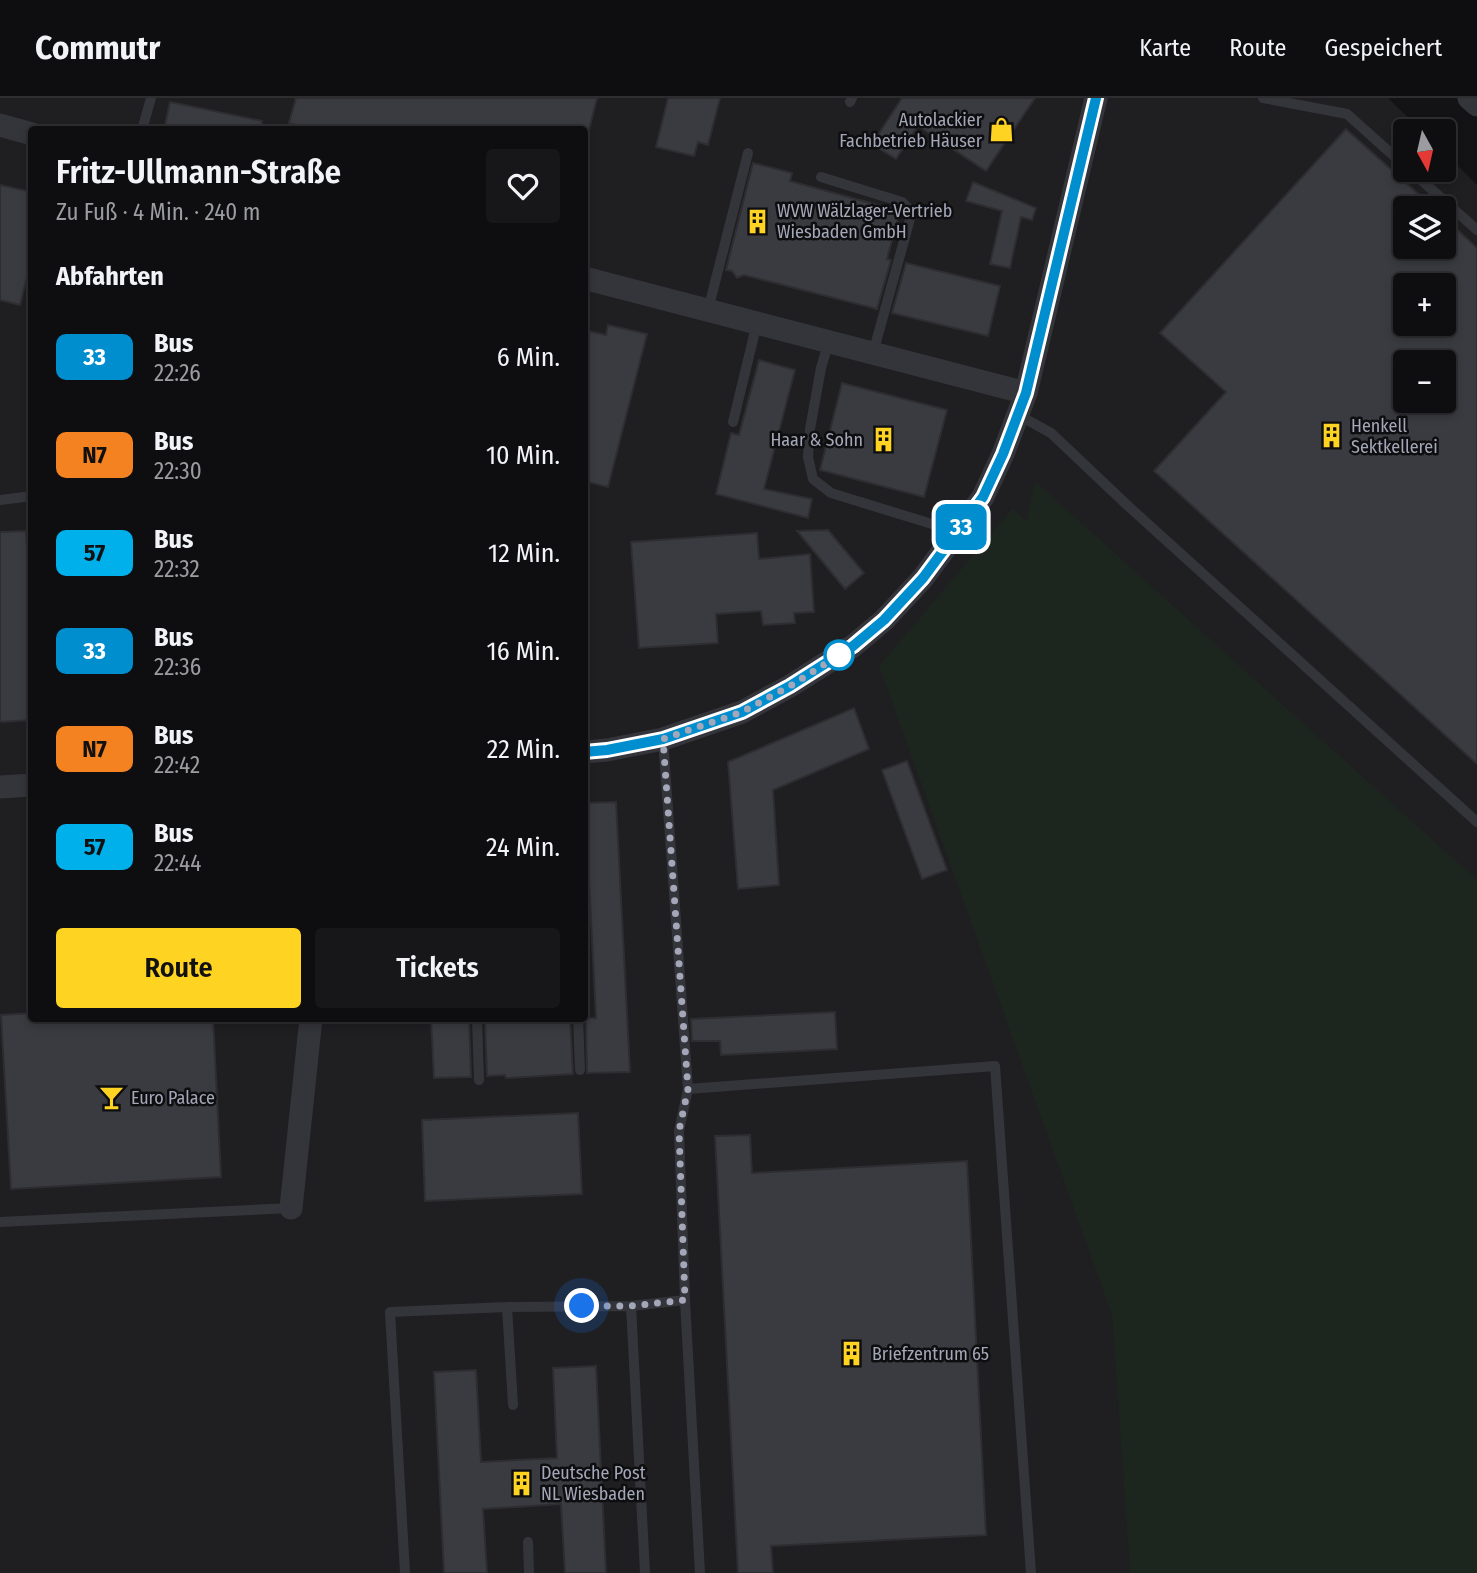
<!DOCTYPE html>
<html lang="de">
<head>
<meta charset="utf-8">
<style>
  :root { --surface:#0e0e10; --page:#171719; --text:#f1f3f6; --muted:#9b9c9f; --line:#2e2e30; --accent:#ffd321 }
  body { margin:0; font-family:"Fira Sans Condensed",sans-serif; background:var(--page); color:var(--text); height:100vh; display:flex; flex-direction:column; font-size:26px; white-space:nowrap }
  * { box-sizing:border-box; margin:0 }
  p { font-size:23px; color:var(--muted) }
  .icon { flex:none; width:38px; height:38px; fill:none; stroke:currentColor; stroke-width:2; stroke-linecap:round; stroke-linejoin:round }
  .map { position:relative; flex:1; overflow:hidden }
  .sheet { position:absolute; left:28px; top:28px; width:560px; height:896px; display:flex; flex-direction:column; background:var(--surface); border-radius:7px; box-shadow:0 4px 10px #0003,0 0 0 2px var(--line) }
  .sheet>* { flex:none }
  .badge { padding:0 14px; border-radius:10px; font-size:24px; line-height:46px }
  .needle { width:46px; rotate:172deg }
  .controls { position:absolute; left:1393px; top:21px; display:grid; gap:14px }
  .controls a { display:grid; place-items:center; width:63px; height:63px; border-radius:7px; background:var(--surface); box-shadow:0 4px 10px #0003,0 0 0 2px var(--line); font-size:35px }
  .you { position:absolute; width:35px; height:35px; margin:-18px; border:5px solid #fff; border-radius:50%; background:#1a73e8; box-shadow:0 0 0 10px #1a73e833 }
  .map>.badge { position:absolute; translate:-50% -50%; box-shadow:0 0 0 4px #fff }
  h2 { padding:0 28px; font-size:26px; line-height:63px }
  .round { display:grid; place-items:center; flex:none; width:74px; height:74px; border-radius:7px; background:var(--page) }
  .overview { display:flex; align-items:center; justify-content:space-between; height:119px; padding:0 28px }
  h1 { font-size:33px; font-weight:600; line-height:52px }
  .primary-button { display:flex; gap:14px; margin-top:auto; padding:14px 28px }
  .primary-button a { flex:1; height:80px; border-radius:7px; background:var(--accent); color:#111; font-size:28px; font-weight:600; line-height:80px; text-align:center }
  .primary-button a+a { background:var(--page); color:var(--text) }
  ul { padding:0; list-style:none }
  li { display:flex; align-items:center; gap:21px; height:98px; padding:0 28px }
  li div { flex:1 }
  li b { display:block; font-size:26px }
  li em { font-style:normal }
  li .badge { min-width:77px; font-weight:700; text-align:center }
  header { display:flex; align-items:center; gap:42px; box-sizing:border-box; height:98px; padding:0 35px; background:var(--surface); border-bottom:2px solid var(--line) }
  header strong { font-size:33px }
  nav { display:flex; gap:38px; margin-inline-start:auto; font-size:24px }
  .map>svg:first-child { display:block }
  .built { fill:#1f1f22; fill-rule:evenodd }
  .green { fill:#1d251f }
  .building { fill:#3a3b40; stroke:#2e2d31; stroke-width:2; fill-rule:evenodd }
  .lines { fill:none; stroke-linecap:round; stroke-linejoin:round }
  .service { stroke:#34343b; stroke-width:10 }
  .minor { stroke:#34343b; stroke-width:23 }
  .line-casing { stroke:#fff; stroke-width:16 }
  .line { stroke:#008ecf; stroke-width:10 }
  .walk { stroke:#a3a7b7; stroke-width:7; stroke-dasharray:0 12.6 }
  .stop-dot { fill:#fff; stroke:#008ecf; stroke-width:3.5 }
  .labels { text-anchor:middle; stroke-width:5; stroke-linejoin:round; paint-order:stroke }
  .poi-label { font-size:18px; fill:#a3a7b7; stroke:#0e0e10; text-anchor:start }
</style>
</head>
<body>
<header>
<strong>Commutr</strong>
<nav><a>Karte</a><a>Route</a><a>Gespeichert</a></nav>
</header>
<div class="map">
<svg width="1477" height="1475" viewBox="0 0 1477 1475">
  <rect width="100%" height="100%" fill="#131315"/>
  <path class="built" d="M 0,0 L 1388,0 L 1422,33 L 1405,33 L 1405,72 L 1444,72 L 1444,54 L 1477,87 L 1477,1299 L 1276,1475 L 0,1475 ZM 32,32 L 584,32 L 584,920 L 32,920 ZM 1405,110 L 1444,110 L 1444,149 L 1405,149 ZM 1405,187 L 1444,187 L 1444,226 L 1405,226 ZM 1405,264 L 1444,264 L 1444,303 L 1405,303 Z"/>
  <path class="green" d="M 1035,383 L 1477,782 L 1477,1475 L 1130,1475 L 1112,1217 L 879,568 L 1013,410 L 1026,424 Z"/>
  <path class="building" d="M 296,0 L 597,0 L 589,32 L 314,32 L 289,25 Z
    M 668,0 L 720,0 L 708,47 L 698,44 L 694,58 L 656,49 Z
    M 902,0 L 1035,0 L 986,73 L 918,28 L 896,61 L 872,46 Z
    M 170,4 L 262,23 L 261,32 L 164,32 Z
    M 1346,31 L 1434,110 L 1405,110 L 1405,149 L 1444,149 L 1444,119 L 1477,150 L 1477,666 L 1154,373 L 1226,294 L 1160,235 ZM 1405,187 L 1444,187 L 1444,226 L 1405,226 ZM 1405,264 L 1444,264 L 1444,303 L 1405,303 Z
    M 753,65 L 792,75 L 790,83 L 900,113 L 887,161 L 891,162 L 877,211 L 744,177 L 737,180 L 732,173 L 726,172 Z
    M 973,84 L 1036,110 L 1032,122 L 1021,119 L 1010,170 L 990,166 L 1002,113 L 966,103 Z
    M 0,87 L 32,94 L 32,159 L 20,207 L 0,202 Z
    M 906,165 L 1000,188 L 988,238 L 892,215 Z
    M 608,227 L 647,236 L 608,389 L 584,383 L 584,232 L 606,237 Z
    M 759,262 L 795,272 L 764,391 L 812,401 L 808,420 L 716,396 L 731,335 L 739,337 Z
    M 842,285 L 947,312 L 924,399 L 820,372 Z
    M 828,432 L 864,475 L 845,491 L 797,433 Z
    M 26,433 L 32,534 L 32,622 L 0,624 L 0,434 Z
    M 757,435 L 759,461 L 810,456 L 814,514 L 794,515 L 795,525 L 763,527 L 761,513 L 716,516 L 718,545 L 639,550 L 631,444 Z
    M 854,610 L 869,651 L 773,692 L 779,787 L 738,791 L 728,664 Z
    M 907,663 L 947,772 L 922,781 L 882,672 Z
    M 616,704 L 630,974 L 587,975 L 586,920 L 596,920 L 585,705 Z
    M 835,914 L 837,951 L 721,957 L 720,943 L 692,943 L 691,921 Z
    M 32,915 L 32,920 L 213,920 L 221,1079 L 11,1091 L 1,917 Z
    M 431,920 L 469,920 L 471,979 L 434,980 Z
    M 485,920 L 570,920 L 573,976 L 506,980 L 505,977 L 487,978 Z
    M 578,1015 L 582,1096 L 425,1103 L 422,1022 Z
    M 750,1037 L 752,1075 L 967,1063 L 986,1437 L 771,1448 L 773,1475 L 738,1475 L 715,1038 Z
    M 596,1268 L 606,1475 L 565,1475 L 561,1406 L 483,1411 L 487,1475 L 444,1475 L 434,1274 L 476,1272 L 481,1364 L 557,1360 L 553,1270 Z"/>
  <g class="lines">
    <path class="service" d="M 1263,0 L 1347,16 L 1405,68
      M 850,4 L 852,0
      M 142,32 L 151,0
      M 1410,72 L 1477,132
      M 821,79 L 902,104 L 909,111 L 910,121 L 873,255
      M 708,212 L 748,55
      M 829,243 L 821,270 L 810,331 L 808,359 L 813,381 L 831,395 L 958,434
      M 1018,317 L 1051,335 L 1127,407 L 1477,724
      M 733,324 L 757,225
      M 0,402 L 32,398
      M 663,641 L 688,991 L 679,1033 L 685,1202 L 700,1475
      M 477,920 L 479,982
      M 578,920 L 580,972
      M 688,991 L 995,968 L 1031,1475
      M 0,1124 L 291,1110
      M 631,1208 L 645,1475
      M 507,1209 L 513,1307
      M 528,1444 L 529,1475
      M 405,1475 L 390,1214 L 507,1209 L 631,1208 L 685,1202"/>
    <path class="minor" d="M 1469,0 L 1477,7
      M 0,27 L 32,36
      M 584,180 L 1026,295
      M 584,654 L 607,652 L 663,641 L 742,614 L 790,588 L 853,548 L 884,522 L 923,480 L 983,399 L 1003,356 L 1026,295 L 1096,0
      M 0,689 L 32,687
      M 291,1110 L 311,920"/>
  </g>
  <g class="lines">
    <defs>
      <path id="line" d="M 584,654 L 607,652 L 663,641 L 742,614 L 790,588 L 853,548 L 884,522 L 923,480 L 983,399 L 1003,356 L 1026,295 L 1096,0"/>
    </defs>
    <use href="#line" class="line-casing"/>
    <use href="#line" class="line"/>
    <path class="walk" d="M 582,1208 L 631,1208 L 685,1202 L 679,1033 L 688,991 L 663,641 L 742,614 L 790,588 L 841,556 L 839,557"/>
  </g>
  <defs>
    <symbol id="shop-bare" viewBox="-9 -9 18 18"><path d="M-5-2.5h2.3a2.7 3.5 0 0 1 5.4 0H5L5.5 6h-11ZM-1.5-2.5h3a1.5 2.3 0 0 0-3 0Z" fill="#ffd321" stroke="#0e0e10" stroke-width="2.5" paint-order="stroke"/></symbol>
    <symbol id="building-bare" viewBox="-9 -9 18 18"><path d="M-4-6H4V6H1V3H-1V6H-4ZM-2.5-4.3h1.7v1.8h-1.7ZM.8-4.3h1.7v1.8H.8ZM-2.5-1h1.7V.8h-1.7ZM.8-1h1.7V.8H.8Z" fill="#ffd321" stroke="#0e0e10" stroke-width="2.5" paint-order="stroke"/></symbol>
    <symbol id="bar-bare" viewBox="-9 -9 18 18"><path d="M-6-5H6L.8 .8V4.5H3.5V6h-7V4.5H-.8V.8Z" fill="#ffd321" stroke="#0e0e10" stroke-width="2.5" paint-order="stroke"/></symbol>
  </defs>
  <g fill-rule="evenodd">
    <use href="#shop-bare" x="984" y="14" width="35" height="35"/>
    <use href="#building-bare" x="740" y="106" width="35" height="35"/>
    <use href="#building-bare" x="1314" y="320" width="35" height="35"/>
    <use href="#building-bare" x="866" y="324" width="35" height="35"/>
    <use href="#bar-bare" x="94" y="982" width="35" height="35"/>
    <use href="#building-bare" x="834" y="1238" width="35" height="35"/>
    <use href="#building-bare" x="504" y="1368" width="35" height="35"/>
  </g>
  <circle class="stop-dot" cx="839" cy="557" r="14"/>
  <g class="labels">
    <g class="poi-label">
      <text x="982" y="28" text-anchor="end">Autolackier<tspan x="982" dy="21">Fachbetrieb Häuser</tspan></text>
      <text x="777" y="119">WVW Wälzlager-Vertrieb<tspan x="777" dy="21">Wiesbaden GmbH</tspan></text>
      <text x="1351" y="334">Henkell<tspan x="1351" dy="21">Sektkellerei</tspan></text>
      <text x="863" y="348" text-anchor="end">Haar &amp; Sohn</text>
      <text x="131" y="1006">Euro Palace</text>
      <text x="872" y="1262">Briefzentrum 65</text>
      <text x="541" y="1381">Deutsche Post<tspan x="541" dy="21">NL Wiesbaden</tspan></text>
    </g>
  </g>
</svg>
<div class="controls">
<a><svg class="needle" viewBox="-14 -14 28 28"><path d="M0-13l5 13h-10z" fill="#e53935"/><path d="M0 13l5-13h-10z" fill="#9b9c9f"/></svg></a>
<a><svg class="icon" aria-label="layers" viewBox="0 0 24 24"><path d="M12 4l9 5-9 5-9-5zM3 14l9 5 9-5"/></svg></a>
<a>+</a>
<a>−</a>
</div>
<div class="you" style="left:582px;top:1208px"></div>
<b class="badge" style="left:961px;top:429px;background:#008ecf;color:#fff">33</b>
<section class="sheet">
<div class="overview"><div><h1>Fritz-Ullmann-Straße</h1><p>Zu Fuß · 4 Min. · 240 m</p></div><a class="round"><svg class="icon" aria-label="heart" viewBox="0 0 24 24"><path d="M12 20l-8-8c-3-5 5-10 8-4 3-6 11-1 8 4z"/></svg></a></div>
<h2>Abfahrten</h2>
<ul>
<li><span class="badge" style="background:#008ecf;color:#fff">33</span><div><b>Bus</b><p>22:26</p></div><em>6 Min.</em></li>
<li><span class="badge" style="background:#f58220;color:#111">N7</span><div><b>Bus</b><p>22:30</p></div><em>10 Min.</em></li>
<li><span class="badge" style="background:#00b0eb;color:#111">57</span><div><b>Bus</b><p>22:32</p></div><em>12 Min.</em></li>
<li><span class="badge" style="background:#008ecf;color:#fff">33</span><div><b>Bus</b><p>22:36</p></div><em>16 Min.</em></li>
<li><span class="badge" style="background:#f58220;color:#111">N7</span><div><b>Bus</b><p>22:42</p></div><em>22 Min.</em></li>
<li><span class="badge" style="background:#00b0eb;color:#111">57</span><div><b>Bus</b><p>22:44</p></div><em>24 Min.</em></li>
</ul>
<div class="primary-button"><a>Route</a><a>Tickets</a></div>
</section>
</div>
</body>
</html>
